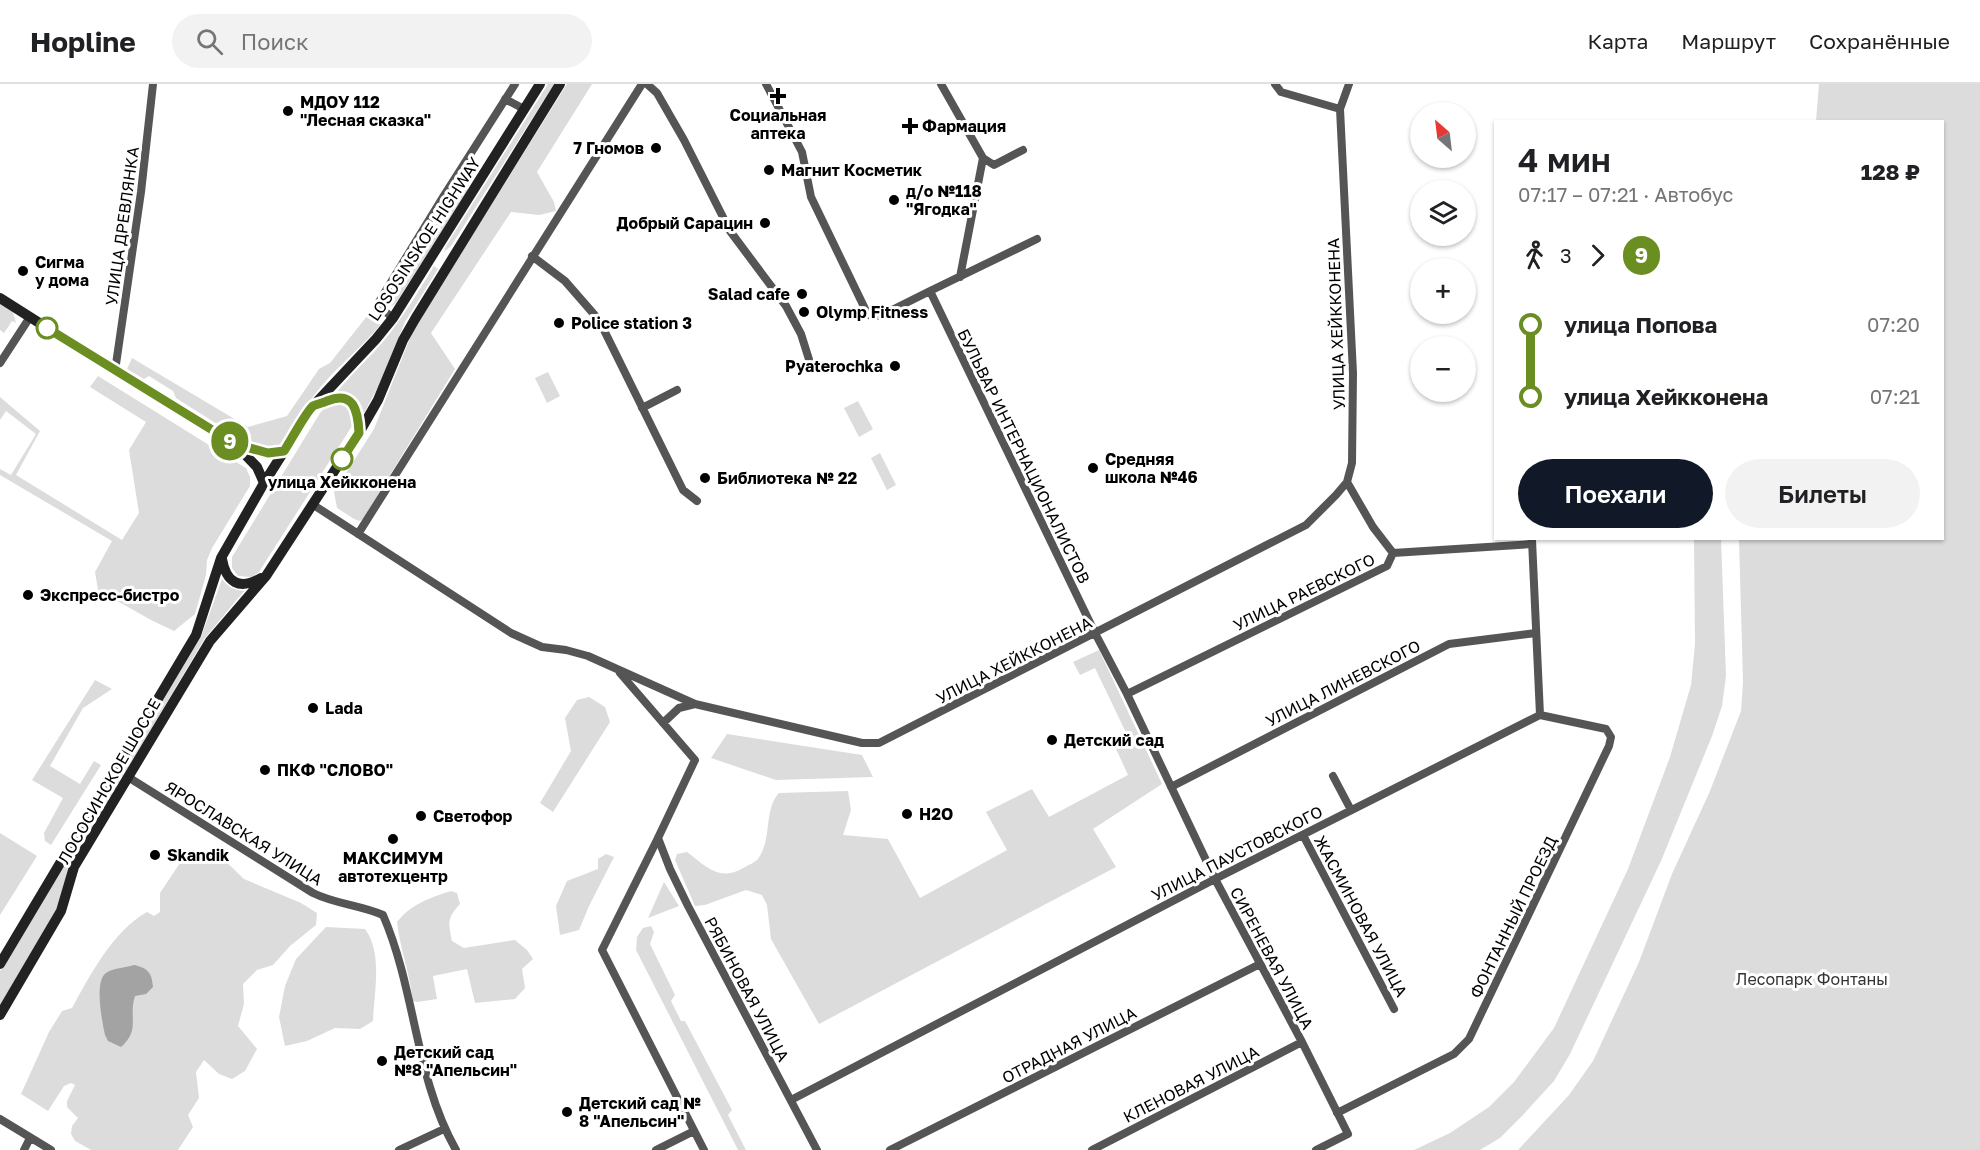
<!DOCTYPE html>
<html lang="ru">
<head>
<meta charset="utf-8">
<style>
  :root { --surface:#fff; --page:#f2f2f2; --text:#202124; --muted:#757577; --line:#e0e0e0; --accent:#111827 }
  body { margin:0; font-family:"Golos Text",sans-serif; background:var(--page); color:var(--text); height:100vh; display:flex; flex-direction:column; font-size:22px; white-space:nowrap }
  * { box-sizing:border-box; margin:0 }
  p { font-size:20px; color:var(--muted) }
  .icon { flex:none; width:33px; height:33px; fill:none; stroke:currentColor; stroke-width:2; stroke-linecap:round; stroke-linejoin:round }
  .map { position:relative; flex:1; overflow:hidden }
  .side { position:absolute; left:1494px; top:36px; width:450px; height:420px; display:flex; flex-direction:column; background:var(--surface); border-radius:0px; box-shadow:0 2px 4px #0004 }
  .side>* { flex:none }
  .badge { padding:0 12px; border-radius:20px; font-size:21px; line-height:39px }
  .needle { width:39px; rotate:332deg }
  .fabs { position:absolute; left:1410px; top:18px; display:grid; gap:12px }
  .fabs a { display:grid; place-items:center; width:66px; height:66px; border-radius:50%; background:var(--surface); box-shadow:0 2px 4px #0004; font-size:30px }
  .map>.badge { position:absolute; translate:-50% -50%; box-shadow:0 0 0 3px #fff }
  .legs { display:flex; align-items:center; gap:9px; height:66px; padding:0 24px; font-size:20px }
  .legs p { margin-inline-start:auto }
  .overview { display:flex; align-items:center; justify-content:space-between; height:102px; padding:0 24px }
  h1 { font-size:33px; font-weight:600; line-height:45px }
  .cta { display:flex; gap:12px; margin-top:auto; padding:12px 24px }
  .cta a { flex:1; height:69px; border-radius:36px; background:var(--accent); color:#fff; font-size:24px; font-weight:600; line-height:69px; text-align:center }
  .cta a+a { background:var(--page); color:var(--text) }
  ul { padding:0 24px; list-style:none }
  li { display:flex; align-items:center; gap:21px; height:72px; font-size:22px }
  li i { display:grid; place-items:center; width:9px; height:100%; margin:0 8px; background:currentColor }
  li i::after { content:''; width:15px; height:15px; margin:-8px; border:4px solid; border-radius:50%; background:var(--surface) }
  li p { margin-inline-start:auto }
  li:first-child i { background:linear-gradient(#0000 50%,currentColor 0) }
  li:last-child i { background:linear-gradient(currentColor 50%,#0000 0) }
  header { display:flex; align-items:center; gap:36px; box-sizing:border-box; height:84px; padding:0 30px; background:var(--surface); border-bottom:2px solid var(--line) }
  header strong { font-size:28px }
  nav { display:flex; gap:33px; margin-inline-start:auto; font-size:21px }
  .search { width:420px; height:54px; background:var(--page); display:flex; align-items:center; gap:15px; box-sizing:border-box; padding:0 21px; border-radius:33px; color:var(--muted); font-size:22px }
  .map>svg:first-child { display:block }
  .green { fill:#dcdcdc }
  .water { fill:#a3a3a3 }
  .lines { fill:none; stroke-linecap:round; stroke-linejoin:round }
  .street { stroke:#555; stroke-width:8 }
  .secondary { stroke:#222; stroke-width:10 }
  .line-1-casing { stroke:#fff; stroke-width:14 }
  .line-1 { stroke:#6b8e23; stroke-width:9 }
  .poi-dot { fill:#000; stroke:#fff; stroke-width:2 }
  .stop-1-dot { fill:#fff; stroke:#6b8e23; stroke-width:3 }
  .labels { text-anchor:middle; stroke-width:6; stroke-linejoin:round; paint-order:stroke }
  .poi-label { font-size:16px; font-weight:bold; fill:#000; stroke:#fff; text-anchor:start }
  .street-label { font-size:16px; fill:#000; stroke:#fff }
  .stop-label { font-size:16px; font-weight:bold; fill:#000; stroke:#fff }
  .park-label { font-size:16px; fill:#333; stroke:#fff }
</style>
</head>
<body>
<header>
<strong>Hopline</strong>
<div class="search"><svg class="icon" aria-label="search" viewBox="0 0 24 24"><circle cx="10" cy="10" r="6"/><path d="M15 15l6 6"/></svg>Поиск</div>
<nav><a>Карта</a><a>Маршрут</a><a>Сохранённые</a></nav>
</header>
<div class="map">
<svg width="1980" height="1066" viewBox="0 0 1980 1066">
  <rect width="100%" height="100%" fill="#fff"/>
  <path class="green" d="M 548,0 L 554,0 L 451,162 L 444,168 L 446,162 Z
    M 567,0 L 592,0 L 537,88 L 554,118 L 556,127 L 539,131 L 511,128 L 431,249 L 455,285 L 363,435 L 360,437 L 354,435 L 337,424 L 334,408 L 374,345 L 414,244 Z
    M 1819,0 L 1980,0 L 1980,1066 L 1518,1066 L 1569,1011 L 1593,977 L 1639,878 L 1672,790 L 1710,707 L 1741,627 L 1743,598 L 1739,455 L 1942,454 L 1942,38 L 1816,37 Z
    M 469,88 L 472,89 L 467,107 L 396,219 L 392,222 L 388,220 L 388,215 Z
    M 434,182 L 438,185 L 405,238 L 379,301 L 364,329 C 359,313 354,309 337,308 C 355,285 377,268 393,245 C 408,225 421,203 434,182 Z
    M 0,220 L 13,228 L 16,239 L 12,237 L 4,249 L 0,246 Z
    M 377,231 L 380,241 C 358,268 328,289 309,319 C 301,331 284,366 268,366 C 254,365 192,324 176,314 L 173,307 L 149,292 L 144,295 L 127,285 L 132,274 L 248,343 L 287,332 L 319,285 L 330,279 L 367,232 Z
    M 548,288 L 560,312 L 547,319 L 535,294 Z
    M 98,292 L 246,384 L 250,393 L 250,402 L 212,464 L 207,476 L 206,491 L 195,530 L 174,547 L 151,536 L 98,506 L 95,488 L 112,457 L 0,391 L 0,385 L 11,391 L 36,350 L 6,327 L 0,336 L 0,313 L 40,347 L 16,391 L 122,456 L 139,429 L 129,366 L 146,338 L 90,303 Z
    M 858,317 L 873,345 L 859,353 L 844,324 Z
    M 339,320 C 349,323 354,331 352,342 L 259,488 L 252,493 L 238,492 L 232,484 L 232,473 L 320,329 L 326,322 Z
    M 880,369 L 896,401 L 887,406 L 871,374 Z
    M 1694,455 L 1721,455 L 1726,592 L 1722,622 L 1712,652 L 1661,777 L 1570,970 L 1554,997 L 1522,1032 L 1500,1054 L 1480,1066 L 1414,1066 L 1450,1049 L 1489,1023 L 1514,998 L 1554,944 L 1628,785 L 1670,673 L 1691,601 L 1695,560 Z
    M 222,495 C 228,503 234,506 244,507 L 205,554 L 70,781 L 56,826 L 0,923 L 0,887 L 201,553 Z
    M 1099,566 L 1162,700 L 1093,745 L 1116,783 L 819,940 L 771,855 L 767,821 L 762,811 L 746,806 L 705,821 L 695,822 L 675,776 L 677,770 L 687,768 C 706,782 719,799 745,783 C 748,781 754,779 757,776 C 773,757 763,726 779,709 L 848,707 L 851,726 L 843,751 L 888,755 L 920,814 L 1007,766 L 986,728 L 1032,705 L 1049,733 L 1128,691 L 1116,665 L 1130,657 L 1095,584 L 1080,591 L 1073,578 Z
    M 95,596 L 112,605 L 83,624 L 50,682 L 80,700 L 94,677 L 101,681 L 51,761 L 45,757 L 44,749 L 63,714 L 32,696 Z
    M 589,613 L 605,623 L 610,638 L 553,728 L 540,719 L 571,667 L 565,634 L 577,616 Z
    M 727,650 L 862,671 L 873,693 L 776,696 L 711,674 Z
    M 0,749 L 37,772 L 0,831 Z
    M 194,768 L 219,771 L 244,795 L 301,819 L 317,829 L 316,841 L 290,862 L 273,881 L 257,886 L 243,900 L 244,920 L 238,942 L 257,965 L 245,987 L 232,995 L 219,990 L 204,976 L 196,988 L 199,1014 L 188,1031 L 193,1043 L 178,1066 L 91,1066 L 75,1057 L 71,1050 L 72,1042 L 78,1034 L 67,1023 L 67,1017 L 75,1001 L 71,999 L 64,1002 L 48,1027 L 21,1010 L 49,948 L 62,927 L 72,924 C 90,891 113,847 147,828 L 154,832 L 160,828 L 160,809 L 182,776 Z
    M 606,770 L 614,773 L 589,822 L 579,846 L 560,851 L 556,822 L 567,797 L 598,785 L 598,775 Z
    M 664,798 L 679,822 L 648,834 Z
    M 451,807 L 457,809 L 460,820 C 447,834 448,839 452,857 L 464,864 L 515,856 L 527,866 L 533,875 L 522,885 L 525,904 L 515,915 L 475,919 L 467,885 L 433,892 L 437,915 L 417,918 L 413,917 C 410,890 400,865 397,838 C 411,820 429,814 451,807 Z
    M 651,842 L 654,848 L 650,860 L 675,911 L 671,917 L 681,937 L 685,937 L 732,1026 L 728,1031 L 746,1066 L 738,1066 L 636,866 L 637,853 L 643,844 Z
    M 326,843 L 365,845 C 383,869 374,909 373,937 L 360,945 L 335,944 L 307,957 L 285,962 L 279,933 L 285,902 L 296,875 Z"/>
  <path class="water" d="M 134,881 C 148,884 152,889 153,903 L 146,910 L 135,912 C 128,933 141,945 121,963 L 108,957 L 105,951 C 102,937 94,897 106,889 C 113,884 125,884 134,881 Z"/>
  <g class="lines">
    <path class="street" d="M 647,0 L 657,9 L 684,56 L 730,147 L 786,222 L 801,250 L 812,285
      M 766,0 L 802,68 L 811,113 L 868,231 L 880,232 L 930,207
      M 941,0 L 983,74 L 960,193
      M 1275,0 L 1281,8 L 1340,25
      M 505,15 L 524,25
      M 983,74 L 994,81 L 1023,66
      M 1037,155 L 930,207 L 1095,549 L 1127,610 L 1215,795 L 1302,958 L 1348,1050 L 1316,1066
      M 532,172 L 565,197 L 599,236 L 683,406 L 697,417
      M 393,234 L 377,221 L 443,113 L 515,0
      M 0,279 L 30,233
      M 115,287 L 141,108 L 153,0
      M 642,324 L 677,306
      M 1347,398 L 1373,443 L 1393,469
      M 312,420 L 511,549 L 542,563 L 566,566 L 588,572 L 695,620 L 862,659 L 879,659 L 1306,441 L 1336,411 L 1347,398 L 1352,379 L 1353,289 L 1340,25 L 1349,0
      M 358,450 L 642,0
      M 1532,456 L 1540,631
      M 620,589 L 695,676 L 658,754 L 602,866 L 704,1066
      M 1127,610 L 1387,482 L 1393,469 L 1532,460
      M 663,639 L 679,624 L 695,620
      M 1333,692 L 1351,726
      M 128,693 L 313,809 C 335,820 360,821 383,831 C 416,907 415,994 456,1066
      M 1171,703 L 1449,560 L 1536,549
      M 1303,751 L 1394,925
      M 658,754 L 670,785 L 688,822 L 817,1066
      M 791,1016 L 1215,795 L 1540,631
      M 1337,1029 L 1454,970 L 1469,955 L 1609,662 L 1611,653 L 1606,645 L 1540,631
      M 0,1035 L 51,1066
      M 24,1066 L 30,1054
      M 399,1066 L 444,1045
      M 656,1066 L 694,1047
      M 890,1066 L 1260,880
      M 1092,1066 L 1302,958"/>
    <path class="secondary" d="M 0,214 L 161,316 L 235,360 L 257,383 L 264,399
      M 314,322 C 347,309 356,311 359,348
      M 238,361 L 268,369 L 284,367
      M 222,475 C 226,498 239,507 261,494
      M 0,880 L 196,551 L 221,474 L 264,399 L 312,323 L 376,255 L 393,234 L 540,0
      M 0,931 L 61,827 L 74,783 L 210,557 L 266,492 L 359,349 L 378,316 L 403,256 L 415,235 L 560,0"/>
  </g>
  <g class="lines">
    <defs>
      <path id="line-1" d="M 47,244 L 235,360 L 268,369 L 284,367 C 290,358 306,328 313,322 C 317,320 323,319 327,317 C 354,306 358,327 359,349 L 342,375"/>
    </defs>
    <use href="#line-1" class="line-1-casing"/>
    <use href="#line-1" class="line-1"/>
  </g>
  <g class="poi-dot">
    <path d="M775 3h6v6h6v6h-6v6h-6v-6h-6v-6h6z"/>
    <circle cx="288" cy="27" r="6"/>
    <path d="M907 33h6v6h6v6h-6v6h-6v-6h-6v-6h6z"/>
    <circle cx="656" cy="64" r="6"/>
    <circle cx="769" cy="86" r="6"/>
    <circle cx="894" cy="116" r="6"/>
    <circle cx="765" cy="139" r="6"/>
    <circle cx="23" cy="187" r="6"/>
    <circle cx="802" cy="210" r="6"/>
    <circle cx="804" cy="228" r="6"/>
    <circle cx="559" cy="239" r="6"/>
    <circle cx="895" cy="282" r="6"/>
    <circle cx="1093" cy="384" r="6"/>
    <circle cx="705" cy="394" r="6"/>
    <circle cx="28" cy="511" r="6"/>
    <circle cx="313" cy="624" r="6"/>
    <circle cx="1052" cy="656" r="6"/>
    <circle cx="265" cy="686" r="6"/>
    <circle cx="907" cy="730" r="6"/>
    <circle cx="421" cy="732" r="6"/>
    <circle cx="393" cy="755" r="6"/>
    <circle cx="155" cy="771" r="6"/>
    <circle cx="382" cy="977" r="6"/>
    <circle cx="567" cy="1028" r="6"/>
  </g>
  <g class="stop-1-dot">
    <circle cx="47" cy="244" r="10"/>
    <circle cx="342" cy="375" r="10"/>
  </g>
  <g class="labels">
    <g class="poi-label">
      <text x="300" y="24">МДОУ 112<tspan x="300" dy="18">"Лесная сказка"</tspan></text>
      <text x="778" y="37" text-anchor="middle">Социальная<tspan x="778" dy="18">аптека</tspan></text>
      <text x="922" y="48">Фармация</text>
      <text x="644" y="70" text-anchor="end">7 Гномов</text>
      <text x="781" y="92">Магнит Косметик</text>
      <text x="906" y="113">д/о №118<tspan x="906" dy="18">"Ягодка"</tspan></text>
      <text x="753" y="145" text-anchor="end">Добрый Сарацин</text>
      <text x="35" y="184">Сигма<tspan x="35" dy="18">у дома</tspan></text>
      <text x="790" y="216" text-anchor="end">Salad cafe</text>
      <text x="816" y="234">Olymp Fitness</text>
      <text x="571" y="245">Police station 3</text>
      <text x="883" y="288" text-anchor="end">Pyaterochka</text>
      <text x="1105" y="381">Средняя<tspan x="1105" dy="18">школа №46</tspan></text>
      <text x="717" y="400">Библиотека № 22</text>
      <text x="40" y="517">Экспресс-бистро</text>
      <text x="325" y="630">Lada</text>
      <text x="1064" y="662">Детский сад</text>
      <text x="277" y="692">ПКФ "СЛОВО"</text>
      <text x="919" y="736">H2O</text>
      <text x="433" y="738">Светофор</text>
      <text x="167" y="777">Skandik</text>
      <text x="393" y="780" text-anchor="middle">МАКСИМУМ<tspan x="393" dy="18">автотехцентр</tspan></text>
      <text x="394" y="974">Детский сад<tspan x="394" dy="18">№8 "Апельсин"</tspan></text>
      <text x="579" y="1025">Детский сад №<tspan x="579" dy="18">8 "Апельсин"</tspan></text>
    </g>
    <g class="street-label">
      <text transform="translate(122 142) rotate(-82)" y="6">УЛИЦА ДРЕВЛЯНКА</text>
      <text transform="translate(424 155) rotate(-57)" y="6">LOSOSINSKOE HIGHWAY</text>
      <text transform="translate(1336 240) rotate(-92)" y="6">УЛИЦА ХЕЙККОНЕНА</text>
      <text transform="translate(1024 372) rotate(64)" y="6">БУЛЬВАР ИНТЕРНАЦИОНАЛИСТОВ</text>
      <text transform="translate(1304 508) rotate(-26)" y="6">УЛИЦА РАЕВСКОГО</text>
      <text transform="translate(1014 576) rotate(-27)" y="6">УЛИЦА ХЕЙККОНЕНА</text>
      <text transform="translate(1343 599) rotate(-27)" y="6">УЛИЦА ЛИНЕВСКОГО</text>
      <text transform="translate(109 697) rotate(-60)" y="6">ЛОСОСИНСКОЕ ШОССЕ</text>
      <text transform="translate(244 749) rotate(32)" y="6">ЯРОСЛАВСКАЯ УЛИЦА</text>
      <text transform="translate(1237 769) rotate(-27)" y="6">УЛИЦА ПАУСТОВСКОГО</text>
      <text transform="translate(1361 832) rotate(62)" y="6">ЖАСМИНОВАЯ УЛИЦА</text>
      <text transform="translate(1513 833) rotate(-64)" y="6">ФОНТАННЫЙ ПРОЕЗД</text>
      <text transform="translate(1272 874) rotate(62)" y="6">СИРЕНЕВАЯ УЛИЦА</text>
      <text transform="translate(747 905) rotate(62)" y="6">РЯБИНОВАЯ УЛИЦА</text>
      <text transform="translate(1069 961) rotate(-27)" y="6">ОТРАДНАЯ УЛИЦА</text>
      <text transform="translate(1191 1000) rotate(-27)" y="6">КЛЕНОВАЯ УЛИЦА</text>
    </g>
    <g class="stop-label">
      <text x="342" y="404">улица Хейкконена</text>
    </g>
    <g class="park-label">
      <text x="1812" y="901">Лесопарк Фонтаны</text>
    </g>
  </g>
</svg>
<div class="fabs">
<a><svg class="needle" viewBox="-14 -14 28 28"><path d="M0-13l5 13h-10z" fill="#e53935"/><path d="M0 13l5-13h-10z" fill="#757577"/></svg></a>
<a><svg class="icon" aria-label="layers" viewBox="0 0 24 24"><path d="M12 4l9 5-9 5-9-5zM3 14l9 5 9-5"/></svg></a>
<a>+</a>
<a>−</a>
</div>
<b class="badge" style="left:230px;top:357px;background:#6b8e23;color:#fff">9</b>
<section class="side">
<div class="overview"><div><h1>4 мин</h1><p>07:17 – 07:21 · Автобус</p></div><b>128 ₽</b></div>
<div class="legs"><svg class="icon" aria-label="walk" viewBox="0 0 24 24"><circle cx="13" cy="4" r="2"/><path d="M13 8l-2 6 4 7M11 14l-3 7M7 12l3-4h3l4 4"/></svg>3<svg class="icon" aria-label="forward" viewBox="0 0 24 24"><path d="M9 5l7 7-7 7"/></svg><b class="badge" style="background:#6b8e23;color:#fff">9</b></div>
<ul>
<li><i style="color:#6b8e23"></i><b>улица Попова</b><p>07:20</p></li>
<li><i style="color:#6b8e23"></i><b>улица Хейкконена</b><p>07:21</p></li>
</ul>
<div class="cta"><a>Поехали</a><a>Билеты</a></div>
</section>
</div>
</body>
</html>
